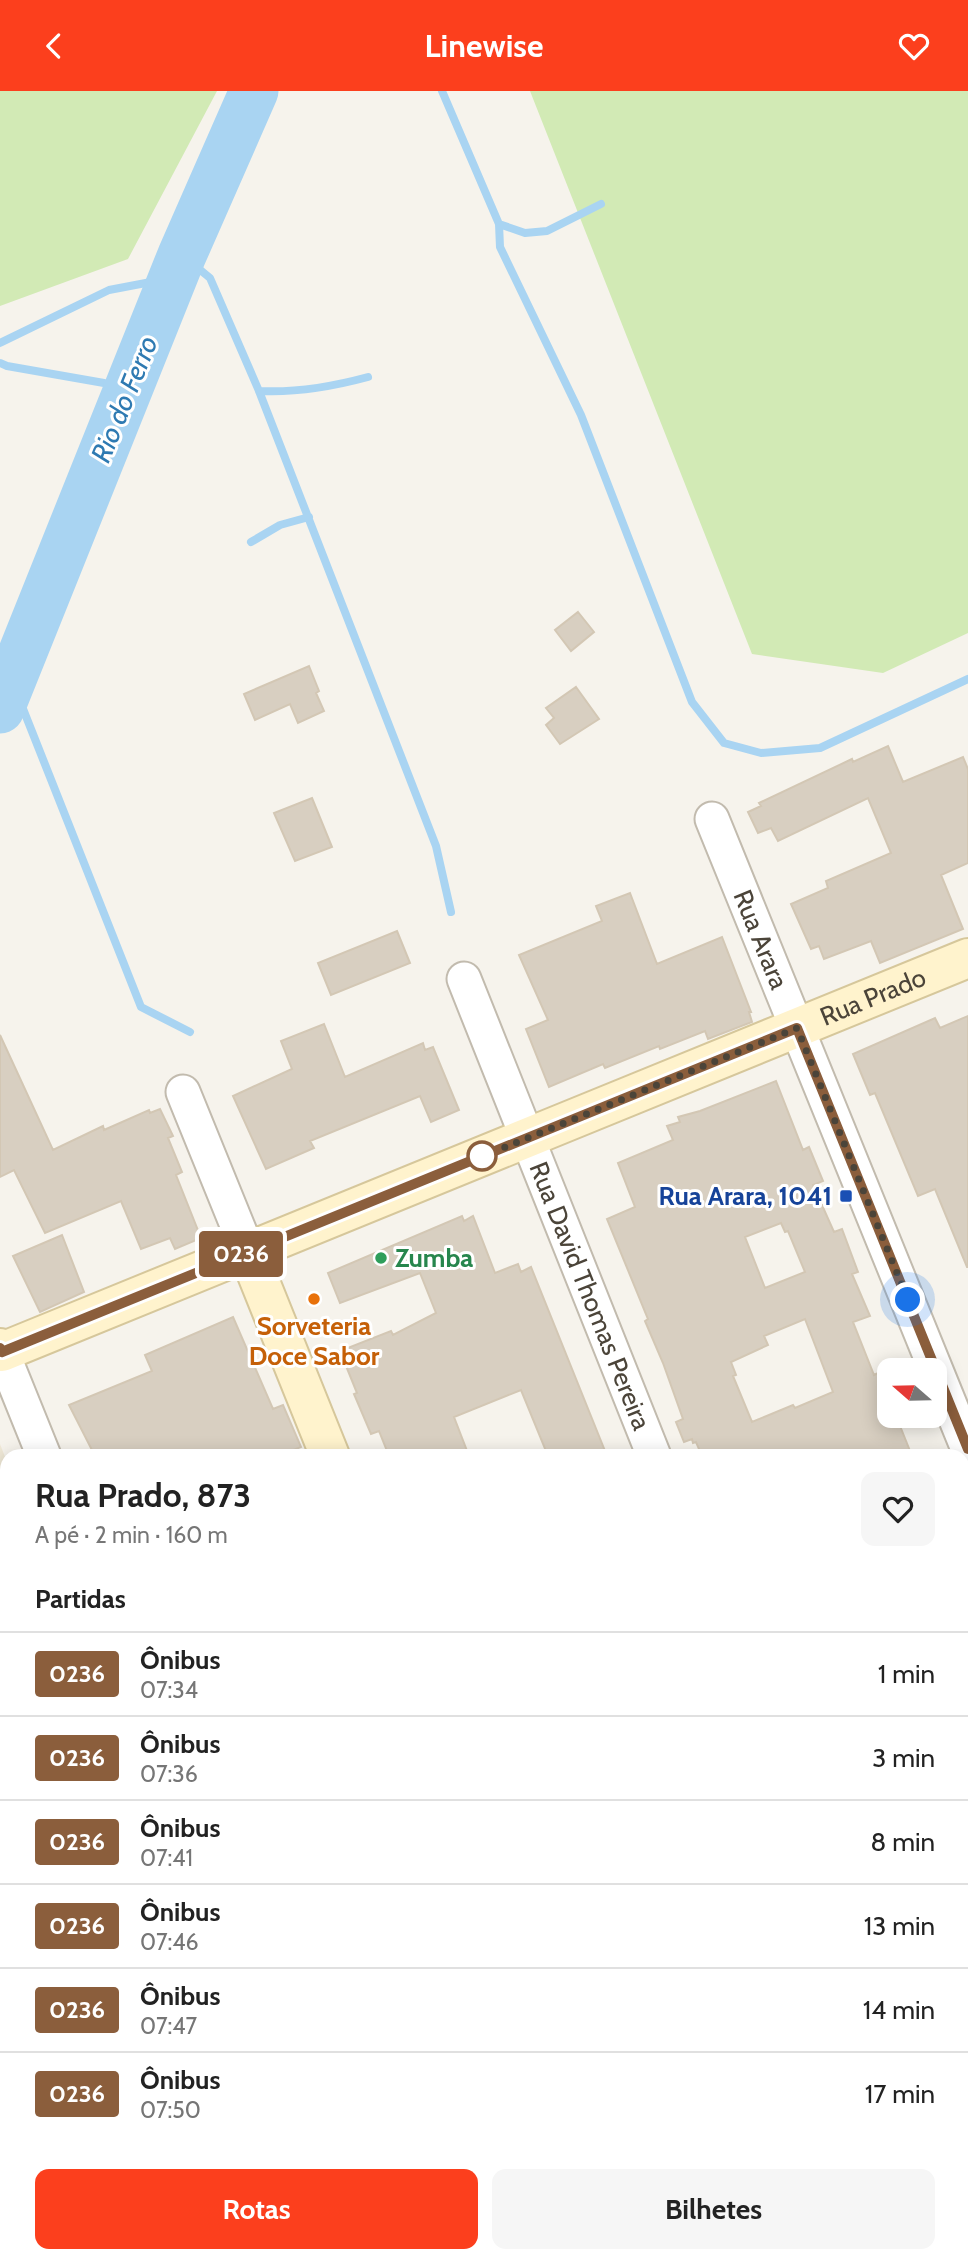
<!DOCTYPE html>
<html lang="pt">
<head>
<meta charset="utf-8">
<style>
  :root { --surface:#fff; --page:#f6f6f6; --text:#222; --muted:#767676; --line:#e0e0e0; --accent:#fc3f1d }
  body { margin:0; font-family:Cabin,sans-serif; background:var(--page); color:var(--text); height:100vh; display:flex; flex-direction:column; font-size:26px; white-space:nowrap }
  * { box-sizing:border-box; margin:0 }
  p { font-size:23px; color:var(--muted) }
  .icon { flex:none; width:38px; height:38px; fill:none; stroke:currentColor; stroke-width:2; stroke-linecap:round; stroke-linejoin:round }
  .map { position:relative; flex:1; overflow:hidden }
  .drawer { position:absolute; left:0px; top:1358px; width:970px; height:814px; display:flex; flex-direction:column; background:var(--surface); border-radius:21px 21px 0 0; box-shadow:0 4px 18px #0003 }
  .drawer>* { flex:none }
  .badge { padding:0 14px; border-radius:5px; font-size:24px; line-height:46px }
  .needle { width:46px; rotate:290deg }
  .tools { position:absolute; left:877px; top:1267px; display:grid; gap:14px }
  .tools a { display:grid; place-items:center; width:70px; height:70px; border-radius:14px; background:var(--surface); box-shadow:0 4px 18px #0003; font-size:35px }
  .you { position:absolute; width:35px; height:35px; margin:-18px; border:5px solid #fff; border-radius:50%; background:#1a73e8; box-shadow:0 0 0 10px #1a73e833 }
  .map>.badge { position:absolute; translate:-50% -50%; box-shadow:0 0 0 4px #fff }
  h2 { padding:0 35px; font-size:26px; line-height:63px }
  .round { display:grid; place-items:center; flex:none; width:74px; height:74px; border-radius:14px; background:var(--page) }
  .headline { display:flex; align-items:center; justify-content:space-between; height:119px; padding:0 35px }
  h1 { font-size:33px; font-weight:800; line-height:52px }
  .cta { display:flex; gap:14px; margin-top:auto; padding:14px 35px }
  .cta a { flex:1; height:80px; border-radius:14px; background:var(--accent); color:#fff; font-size:28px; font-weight:800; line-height:80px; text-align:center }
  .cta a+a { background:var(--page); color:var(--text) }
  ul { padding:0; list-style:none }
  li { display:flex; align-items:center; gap:21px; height:84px; padding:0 35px; border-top:2px solid var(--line) }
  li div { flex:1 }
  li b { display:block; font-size:26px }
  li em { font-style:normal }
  li .badge { min-width:77px; font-weight:700; text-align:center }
  header { display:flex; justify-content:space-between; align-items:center; height:91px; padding:0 35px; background:var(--accent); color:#fff; font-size:32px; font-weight:800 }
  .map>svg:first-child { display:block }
  .education { fill:#efe8d6 }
  .green { fill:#d2eab5 }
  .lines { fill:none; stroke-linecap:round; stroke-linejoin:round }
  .stream { stroke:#a9d4f2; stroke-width:8 }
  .river { stroke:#a9d4f2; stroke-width:49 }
  .building { fill:#d8cfc1; stroke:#d3c7b4; stroke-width:2; fill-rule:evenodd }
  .street-casing { stroke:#c2bbae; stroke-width:37 }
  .secondary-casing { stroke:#d6c79b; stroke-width:42 }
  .street { stroke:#fff; stroke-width:33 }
  .secondary { stroke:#fff3cd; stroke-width:38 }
  .line-casing { stroke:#fff; stroke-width:16 }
  .line { stroke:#8b5e3c; stroke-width:10 }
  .walk { stroke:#4b4439; stroke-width:7; stroke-dasharray:0 12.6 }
  .stop-dot { fill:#fff; stroke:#8b5e3c; stroke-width:3.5 }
  .transit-dot { fill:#1a4fb4; stroke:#fff; stroke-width:2.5 }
  .leisure-dot { fill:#2e9e5b; stroke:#fff; stroke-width:2.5 }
  .food-dot { fill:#e8710a; stroke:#fff; stroke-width:2.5 }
  .labels { text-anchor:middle; stroke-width:6; stroke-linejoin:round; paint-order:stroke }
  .street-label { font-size:26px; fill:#4b4439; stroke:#fff }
  .transit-label { font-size:26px; font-weight:bold; fill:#164399; stroke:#fff; text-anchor:end }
  .leisure-label { font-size:26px; font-weight:bold; fill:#27864d; stroke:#fff; text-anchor:start }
  .food-label { font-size:26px; font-weight:bold; fill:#c56008; stroke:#fff }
  .water-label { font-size:28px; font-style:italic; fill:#2e7ab2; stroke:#fff }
</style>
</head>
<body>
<header><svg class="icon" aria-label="back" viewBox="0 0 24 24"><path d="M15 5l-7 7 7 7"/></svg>Linewise<svg class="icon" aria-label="heart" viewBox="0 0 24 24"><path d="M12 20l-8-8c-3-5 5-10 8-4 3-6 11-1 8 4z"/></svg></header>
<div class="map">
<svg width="968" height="2171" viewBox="0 0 968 2171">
  <rect width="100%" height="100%" fill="#f6f3ec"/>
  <path class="education" d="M 0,1353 L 7,1371 L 7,1459 L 0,1462 Z"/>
  <path class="green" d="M 0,0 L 217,0 L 128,168 L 0,215 Z
    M 530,0 L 968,0 L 968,542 L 883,582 L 752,563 Z"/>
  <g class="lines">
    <path class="stream" d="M 442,0 L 499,133 L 500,156 L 581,324 L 692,611 L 724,652 L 761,662 L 820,657 L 968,588
      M 499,133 L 525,142 L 547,140 L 601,113
      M 182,164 L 210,187 L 259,300 L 436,755 L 451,821
      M 0,252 L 109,199 L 172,187
      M 0,272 L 7,275 L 104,292 L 127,301
      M 259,300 C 297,302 331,296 368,286
      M 251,451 L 280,434 L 309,426
      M 12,590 L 141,916 L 190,941"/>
    <path class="river" d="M 0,618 L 182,164 L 254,0"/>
  </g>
  <path class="building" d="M 578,521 L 594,541 L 571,560 L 555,539 Z
    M 309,575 L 319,600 L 316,602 L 324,620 L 298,632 L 290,613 L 255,629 L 244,603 Z
    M 576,596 L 599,628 L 560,653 L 546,634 L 554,627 L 546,617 Z
    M 888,655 L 903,691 L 963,666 L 968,678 L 968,772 L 941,784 L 963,838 L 880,872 L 871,850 L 824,868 L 819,855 L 811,858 L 791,813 L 828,797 L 826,790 L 891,762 L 868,707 L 778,750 L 771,737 L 758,742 L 748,721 L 761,715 L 759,712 L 852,668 L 853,671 Z
    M 312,707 L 332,756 L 295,770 L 274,722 Z
    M 630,802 L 657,873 L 722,846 L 751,921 L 749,921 L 752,931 L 708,948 L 705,940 L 660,958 L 659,955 L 605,977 L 603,973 L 549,996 L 526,938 L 548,929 L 519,864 L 602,830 L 596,815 Z
    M 397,840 L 410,872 L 331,904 L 318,872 Z
    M 968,925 L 968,1176 L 967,1176 L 935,1098 L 918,1105 L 875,1002 L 870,1004 L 853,963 L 935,927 L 940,937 Z
    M 324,933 L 345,986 L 423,952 L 425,959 L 433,956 L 459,1019 L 431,1031 L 420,1005 L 310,1050 L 314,1057 L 266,1078 L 233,1005 L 292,978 L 281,950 Z
    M 0,944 L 53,1059 L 103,1035 L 104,1039 L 149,1019 L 150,1022 L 160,1018 L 173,1045 L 168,1047 L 182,1081 L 176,1084 L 201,1147 L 175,1158 L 170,1147 L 141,1158 L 121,1110 L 45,1142 L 14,1079 L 0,1086 Z
    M 776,990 L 803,1059 L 809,1056 L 823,1090 L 813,1094 L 834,1141 L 842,1138 L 858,1181 L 852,1183 L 870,1225 L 853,1231 L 874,1284 L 884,1279 L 889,1291 L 889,1325 L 896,1325 L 912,1365 L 702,1365 L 696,1351 L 693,1352 L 692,1348 L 684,1351 L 676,1331 L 683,1328 L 663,1272 L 645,1230 L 648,1228 L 607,1128 L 635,1116 L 618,1072 L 673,1049 L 667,1035 L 680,1031 L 678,1026 L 700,1020 ZM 781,1132 L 785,1141 L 788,1140 L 805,1181 L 765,1197 L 745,1146 ZM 805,1228 L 833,1301 L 795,1317 L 793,1314 L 752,1331 L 733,1285 L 736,1284 L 731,1271 L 768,1254 L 764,1245 Z
    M 462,1125 L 464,1130 L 473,1125 L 495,1182 L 518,1173 L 521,1181 L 531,1176 L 607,1365 L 548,1365 L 521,1299 L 454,1326 L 469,1365 L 389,1365 L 379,1340 L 371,1343 L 354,1303 L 357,1302 L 340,1260 L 391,1240 L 393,1244 L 436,1222 L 420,1182 L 340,1212 L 328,1182 Z
    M 62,1144 L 84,1201 L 40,1221 L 13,1165 Z
    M 233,1226 L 273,1318 L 283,1314 L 301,1356 L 279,1365 L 95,1365 L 69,1314 L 152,1280 L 145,1264 Z"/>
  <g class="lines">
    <defs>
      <g id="street">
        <path id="s1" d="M 712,728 L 968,1358"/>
        <path id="s2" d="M 464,888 L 654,1365"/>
        <path d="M 183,1001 L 248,1161"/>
        <path d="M 0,1262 L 2,1261 L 44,1365"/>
        <path d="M 962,1559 L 968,1557"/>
        <path d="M 0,1951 L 7,1968"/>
        <path d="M 962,2139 L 968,2153"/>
        <path d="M 87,2165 L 90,2171"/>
        <path d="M 370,2165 L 373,2171"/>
      </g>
      <g id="secondary">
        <path d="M 248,1161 L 330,1365"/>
        <path id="s3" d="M 0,1257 L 2,1261 L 968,867"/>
        <path d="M 655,2165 L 657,2171"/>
      </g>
    </defs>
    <use href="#street" class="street-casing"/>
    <use href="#secondary" class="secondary-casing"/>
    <use href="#street" class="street"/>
    <use href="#secondary" class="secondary"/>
  </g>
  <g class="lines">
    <defs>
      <path id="line" d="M 0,1257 L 2,1261 L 797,937 L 968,1358"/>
    </defs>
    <use href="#line" class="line-casing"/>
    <use href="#line" class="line"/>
    <path class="walk" d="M 482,1065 L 476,1068 L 797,937 L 908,1209"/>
  </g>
  <circle class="stop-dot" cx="482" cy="1065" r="14"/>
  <rect class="transit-dot" x="839" y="1098" width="14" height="14" rx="3.5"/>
  <circle class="leisure-dot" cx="381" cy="1167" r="7"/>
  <circle class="food-dot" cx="314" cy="1208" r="7"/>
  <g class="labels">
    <g class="street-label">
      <text dy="9" stroke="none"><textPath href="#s1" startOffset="130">Rua Arara</textPath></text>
      <text dy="9" stroke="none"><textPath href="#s3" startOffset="945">Rua Prado</textPath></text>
      <text dy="9" stroke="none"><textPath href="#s2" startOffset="341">Rua David Thomas Pereira</textPath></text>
    </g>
    <g class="transit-label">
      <text x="832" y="1114">Rua Arara, 1041</text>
    </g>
    <g class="leisure-label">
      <text x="395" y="1176">Zumba</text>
    </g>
    <g class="food-label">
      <text x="314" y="1244">Sorveteria<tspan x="314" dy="30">Doce Sabor</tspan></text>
    </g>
    <g class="water-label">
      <text transform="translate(124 308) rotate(-68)" y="10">Rio do Ferro</text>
    </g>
  </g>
</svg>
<div class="tools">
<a><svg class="needle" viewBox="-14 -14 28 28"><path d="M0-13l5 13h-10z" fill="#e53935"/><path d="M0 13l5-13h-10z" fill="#767676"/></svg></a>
</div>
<div class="you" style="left:908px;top:1209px"></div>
<b class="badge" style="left:241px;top:1163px;background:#8b5e3c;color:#fff">0236</b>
<section class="drawer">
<div class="headline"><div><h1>Rua Prado, 873</h1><p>A pé · 2 min · 160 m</p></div><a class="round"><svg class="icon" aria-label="heart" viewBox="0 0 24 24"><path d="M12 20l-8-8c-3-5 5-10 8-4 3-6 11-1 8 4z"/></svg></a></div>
<h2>Partidas</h2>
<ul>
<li><span class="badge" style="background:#8b5e3c;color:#fff">0236</span><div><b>Ônibus</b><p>07:34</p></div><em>1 min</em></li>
<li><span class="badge" style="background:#8b5e3c;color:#fff">0236</span><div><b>Ônibus</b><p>07:36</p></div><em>3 min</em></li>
<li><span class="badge" style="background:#8b5e3c;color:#fff">0236</span><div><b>Ônibus</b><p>07:41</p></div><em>8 min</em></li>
<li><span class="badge" style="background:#8b5e3c;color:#fff">0236</span><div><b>Ônibus</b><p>07:46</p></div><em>13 min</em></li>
<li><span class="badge" style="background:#8b5e3c;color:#fff">0236</span><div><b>Ônibus</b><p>07:47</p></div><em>14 min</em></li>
<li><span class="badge" style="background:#8b5e3c;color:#fff">0236</span><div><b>Ônibus</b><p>07:50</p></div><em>17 min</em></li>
</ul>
<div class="cta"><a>Rotas</a><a>Bilhetes</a></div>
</section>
</div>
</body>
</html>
